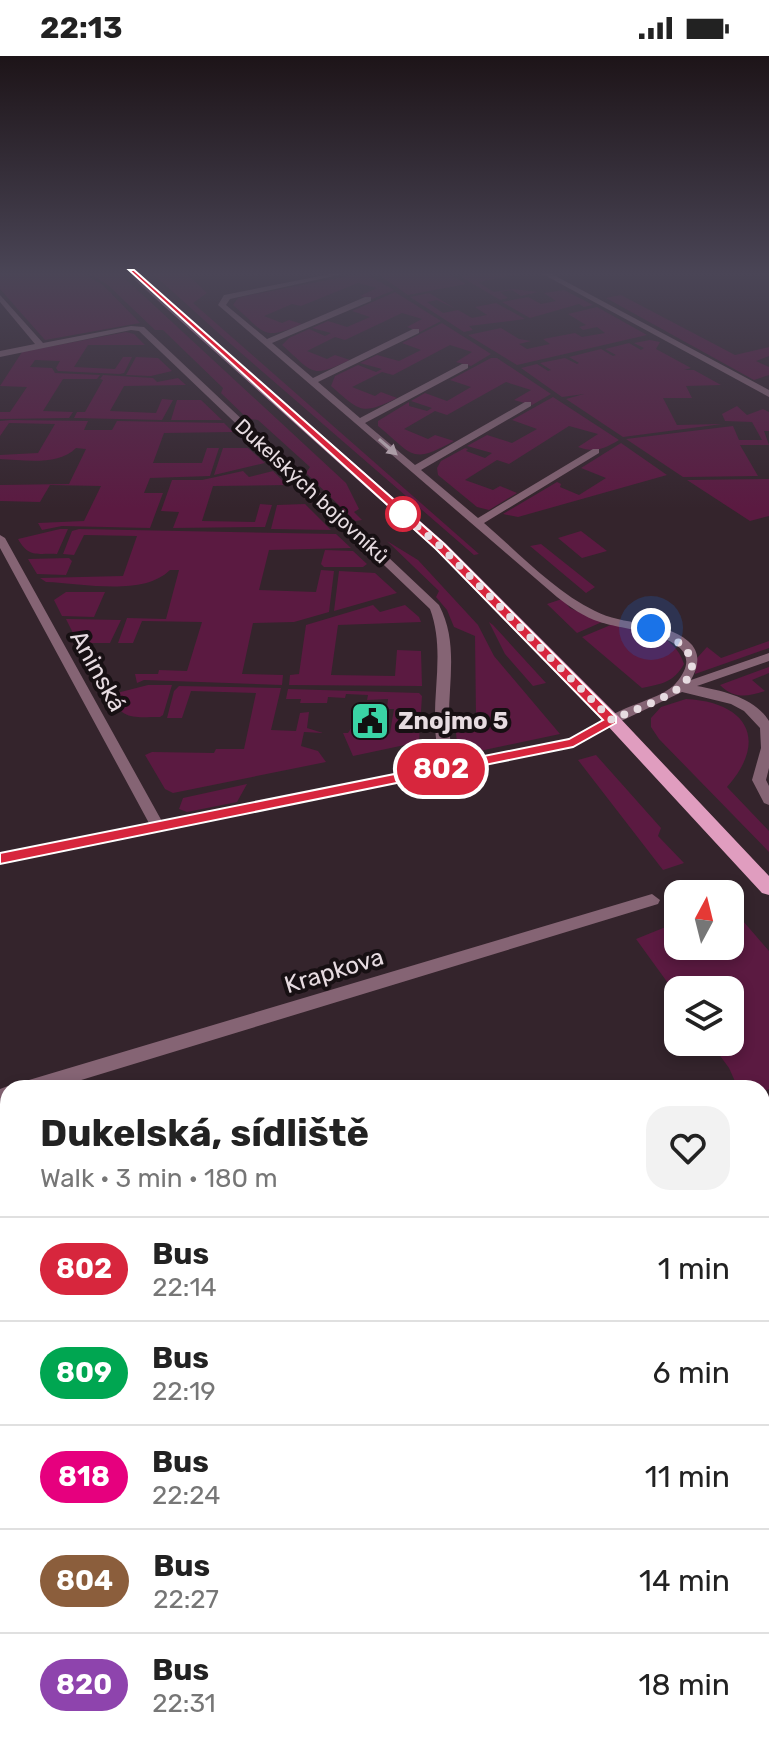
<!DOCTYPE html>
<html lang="en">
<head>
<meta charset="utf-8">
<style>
  :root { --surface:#fff; --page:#f2f2f2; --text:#222; --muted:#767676; --line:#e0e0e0 }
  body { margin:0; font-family:Rubik,sans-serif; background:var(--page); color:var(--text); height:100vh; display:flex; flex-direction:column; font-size:30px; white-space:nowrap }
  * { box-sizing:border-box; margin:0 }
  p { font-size:26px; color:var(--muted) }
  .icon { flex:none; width:44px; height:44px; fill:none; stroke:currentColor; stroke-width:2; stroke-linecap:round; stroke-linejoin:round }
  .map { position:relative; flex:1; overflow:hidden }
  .side { position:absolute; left:0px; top:1024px; width:770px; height:674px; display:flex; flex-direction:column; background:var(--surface); border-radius:24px 24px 0 0; box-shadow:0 4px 12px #0003 }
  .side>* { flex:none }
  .badge { padding:0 16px; border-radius:26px; font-size:28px; line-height:52px }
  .needle { width:52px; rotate:7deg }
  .controls { position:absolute; left:664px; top:824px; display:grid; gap:16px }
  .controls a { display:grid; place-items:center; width:80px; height:80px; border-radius:16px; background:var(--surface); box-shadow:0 4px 12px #0003; font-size:40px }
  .you { position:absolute; width:40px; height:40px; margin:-20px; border:6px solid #fff; border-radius:50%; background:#1a73e8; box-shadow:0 0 0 12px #1a73e833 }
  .map>.badge { position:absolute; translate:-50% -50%; box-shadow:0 0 0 4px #fff }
  .round { display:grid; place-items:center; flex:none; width:84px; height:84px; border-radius:24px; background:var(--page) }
  .summary { display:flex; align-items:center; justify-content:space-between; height:136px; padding:0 40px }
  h1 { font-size:38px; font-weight:700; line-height:60px }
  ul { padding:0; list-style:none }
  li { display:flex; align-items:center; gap:24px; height:104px; padding:0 40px; border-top:2px solid var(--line) }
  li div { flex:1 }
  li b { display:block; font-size:30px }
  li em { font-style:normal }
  li .badge { min-width:88px; font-weight:700; text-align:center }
  .status { display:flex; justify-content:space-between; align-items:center; height:56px; padding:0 40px; background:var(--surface); direction:ltr }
  .status svg { height:22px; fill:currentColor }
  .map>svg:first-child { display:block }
  .green { fill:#5b1a41 }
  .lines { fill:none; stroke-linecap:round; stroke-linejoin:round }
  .street { fill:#856474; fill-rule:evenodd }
  .secondary { fill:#b8849f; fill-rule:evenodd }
  .primary { fill:#e09dbf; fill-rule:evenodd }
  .oneway { fill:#cab8c0 }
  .line { fill:#d7263d; stroke:#fff; stroke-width:2 }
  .walk { stroke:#e7dce1; stroke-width:8; stroke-dasharray:0 14.4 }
  .stop-dot { fill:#fff; stroke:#d7263d; stroke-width:4 }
  .labels { text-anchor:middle; stroke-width:8; stroke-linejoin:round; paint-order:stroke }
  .far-street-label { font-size:20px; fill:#e7dce1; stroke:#171013 }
  .street-label { font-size:24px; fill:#e7dce1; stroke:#171013 }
  .poi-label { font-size:24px; font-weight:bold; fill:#e7dce1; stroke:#171013; text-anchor:start }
</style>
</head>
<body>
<div class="status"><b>22:13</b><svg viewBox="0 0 49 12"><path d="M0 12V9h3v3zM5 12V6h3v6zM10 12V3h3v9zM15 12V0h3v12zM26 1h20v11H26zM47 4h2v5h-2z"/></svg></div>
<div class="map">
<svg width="769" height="1697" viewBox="0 0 769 1697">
  <rect width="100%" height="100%" fill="#34242c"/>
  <path class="green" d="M 0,216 L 81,216 L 103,229 L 140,267 L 45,284 L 0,233 Z
    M 86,216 L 118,216 L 346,427 L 359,453 L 354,456 L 362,464 L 355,465 L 306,417 L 310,411 L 258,364 L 248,363 L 221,337 L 223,332 L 163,274 L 155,274 L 108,229 Z
    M 151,216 L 185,216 L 207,237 L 193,247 L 479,498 L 474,499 L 225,283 Z
    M 375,216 L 445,216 L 466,228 L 408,239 Z
    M 485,216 L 531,216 L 478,226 L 494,236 L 513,233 L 538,236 L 521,240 L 512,234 L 500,236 L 508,242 L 500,244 L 460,220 Z
    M 364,217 L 394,234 L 372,243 L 360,240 L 377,232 L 358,227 L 301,250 L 292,248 L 264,260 L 282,267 L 289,264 L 302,268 C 261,286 265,276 233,249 L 238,242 L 245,240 Z
    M 564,234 L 593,249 L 584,251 L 579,248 L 530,262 L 502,246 L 528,241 L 541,248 L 556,245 L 544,237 Z
    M 395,236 L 441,265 L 420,276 L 407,271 L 422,263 L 402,257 L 345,284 L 335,281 L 307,295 L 327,303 L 335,299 L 350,304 C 310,323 314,317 282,289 L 289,282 L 309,273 L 325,280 L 331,277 L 312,272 L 328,265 L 347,271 L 370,261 L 352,255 Z
    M 429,237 L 456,253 L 437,244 L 427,246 L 443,257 L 458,254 L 472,262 L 487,259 L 475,251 L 496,247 L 525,263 L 469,270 L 473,274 L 464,276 L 410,241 Z
    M 621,239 L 735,299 L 769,291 L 769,300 L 756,305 L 769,311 L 769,319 L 754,324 L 606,242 Z
    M 597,251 L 647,279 L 517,309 L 468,279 L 501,272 L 519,283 L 531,285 L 519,288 L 527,293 L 550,288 L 543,283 L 575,277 L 582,281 L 605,277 L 597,271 L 583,274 L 579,271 L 586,269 L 568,258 Z
    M 442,267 L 491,298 L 471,310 L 456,306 L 472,296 L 450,289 L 393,319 L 382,316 L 352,331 L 375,340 L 381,336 L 397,342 C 361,360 360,355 331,330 L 335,320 L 358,309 L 376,316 L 382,313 L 360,307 L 377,299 L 399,305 L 421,294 L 402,287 Z
    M 126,276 L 134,278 L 145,289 L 88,289 L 74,311 L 115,313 L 123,301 L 132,301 L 124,317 L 120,318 L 58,315 L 56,312 L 60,305 L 35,304 L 30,311 L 52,312 L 55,317 L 100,319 L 97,323 L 63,323 L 43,355 L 73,356 L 69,362 L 0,363 L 0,356 L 10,356 L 27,331 L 0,330 L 22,296 Z
    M 650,284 L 660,286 L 656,293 L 691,312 L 684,314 L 694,314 L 721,329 L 686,330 L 692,342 L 663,342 L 677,369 L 722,368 L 623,381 L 566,343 L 584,338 L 562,341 L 521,312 L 537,308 L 548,315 L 551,314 L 540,307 L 565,302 L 577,308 L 579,307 L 569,301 L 601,293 L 613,300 L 616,299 L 605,293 L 629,287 L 641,294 L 644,292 L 634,287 Z
    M 136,301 L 158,302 L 172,315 L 151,320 L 126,319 Z
    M 491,302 L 497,302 L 551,338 L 532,349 L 514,344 L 531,334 L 506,326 L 447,359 L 435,355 L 404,373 L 428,383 L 435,379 L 454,385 C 410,409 414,399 378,370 L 378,365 L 409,346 L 409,350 L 427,355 L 432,352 L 411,345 L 425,337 L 447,345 L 471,331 L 450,324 Z
    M 103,319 L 153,322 L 157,326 L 178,322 L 186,329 L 124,330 L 110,355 L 156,357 L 162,343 L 173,344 L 162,364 L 74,362 L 77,356 L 85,356 L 103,324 L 100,323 Z
    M 553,341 L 619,384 C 604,393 595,397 578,391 L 598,378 L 569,370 L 509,408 L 497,404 L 465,424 L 493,434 L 500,430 L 517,437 L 489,454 L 477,451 L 438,419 L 437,412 L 441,405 L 465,392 L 468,393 L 466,395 L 485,402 L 492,397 L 467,390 L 487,379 L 512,387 L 537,373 L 512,364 Z
    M 177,344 L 201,344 L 222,364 L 171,364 Z
    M 737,350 L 747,359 L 763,353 L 769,356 L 769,375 L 764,375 L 769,389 L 740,389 L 758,420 L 683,421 L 626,383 L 733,370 L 739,384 L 762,384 L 752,366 L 725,365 L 722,358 Z
    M 11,364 L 88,365 L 84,374 L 112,374 L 117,365 L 224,367 L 233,376 L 164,377 L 153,407 L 202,407 L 207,392 L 219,392 L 210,420 L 150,422 L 144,437 L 163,437 L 150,472 L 62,470 L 42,474 L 38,467 L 84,465 L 101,430 L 50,429 L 40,446 L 0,445 L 0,429 L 69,428 L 86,393 L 76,392 C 59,410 23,404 0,403 L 0,399 L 38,397 L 55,368 L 9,367 L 0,380 L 0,365 Z
    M 621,387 L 667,419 L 518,461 L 503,458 L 557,426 L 561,428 L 560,431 L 579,439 L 606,422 L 581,412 Z
    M 223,392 L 248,392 L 265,407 L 214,419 Z
    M 243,415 L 249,421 L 273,415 L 287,429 L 213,430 L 202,465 L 255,466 L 260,448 L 272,449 L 265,471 L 173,472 L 179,456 L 161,455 L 172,424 L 202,424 Z
    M 769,423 L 769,460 L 750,465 L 687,424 Z
    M 305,448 L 331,474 L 271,473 L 277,449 Z
    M 60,473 L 68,473 L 57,498 C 36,497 29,502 18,483 Z
    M 79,473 L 336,478 L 351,492 L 269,494 L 259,534 L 316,536 L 321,514 L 334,515 L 329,556 L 294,566 L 253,567 L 242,618 L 283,619 L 282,629 L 144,624 L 137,627 L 135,618 L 158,618 L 159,614 L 187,615 L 202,566 L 142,565 L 133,587 L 118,587 L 127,562 L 166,563 L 179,514 L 170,514 C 143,541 82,527 46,526 L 40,522 L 123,520 L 137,480 L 84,479 L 74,499 L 63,498 L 72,475 Z
    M 581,475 L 607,495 L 582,502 L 558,482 Z
    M 387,485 L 418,504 L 478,569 L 494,600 L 560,678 L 475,696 L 457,686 L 455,669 L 476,661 L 475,580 L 454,571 L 447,554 L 436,541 L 439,535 Z
    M 541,488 L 595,531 L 586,537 L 530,490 Z
    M 325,494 L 353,495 L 367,508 L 363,511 L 324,511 L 321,508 Z
    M 69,502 L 72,505 L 66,519 L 37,518 L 28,503 Z
    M 339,515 L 375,517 L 397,537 L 334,555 Z
    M 66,536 L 105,536 L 94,561 L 62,560 L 54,544 Z
    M 562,543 L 570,552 L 602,566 L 577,577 L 547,548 Z
    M 373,549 L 380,556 L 405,549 L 419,561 L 421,566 L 338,569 L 331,619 L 395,620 L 397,594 L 421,595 L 422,630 L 289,629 L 290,619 L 299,618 L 306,569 Z
    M 66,563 L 69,563 L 121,564 L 110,587 L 78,587 Z
    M 489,566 L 493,569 L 546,627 L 533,630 L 505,598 Z
    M 613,568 C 641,574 674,576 684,608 C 674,626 662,628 642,632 L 582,581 Z
    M 769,585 L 769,592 L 695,618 L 697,602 L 707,591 L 721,602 Z
    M 769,611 L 769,617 L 752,624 L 765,635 C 747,641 734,643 720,629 Z
    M 148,629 L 172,629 L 163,659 L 160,661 C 133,661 123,665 109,639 Z
    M 179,630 L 281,632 L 271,674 L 296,675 L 300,657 L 309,656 L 307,672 L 323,677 L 304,676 L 301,690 L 318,695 L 326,706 L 173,737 L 165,733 L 145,699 L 152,696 L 214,697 L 216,693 L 244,693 L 256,637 L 191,635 L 182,662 L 167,662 L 174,635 Z
    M 288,633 L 419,637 L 422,640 L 419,686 L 353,700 L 343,677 L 348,677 L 352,671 L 352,677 L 386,680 L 390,677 L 394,653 L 387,653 L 388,643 L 367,644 L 368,639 L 346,638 L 345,642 L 328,641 L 327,647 L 300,647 L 301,643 L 286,643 Z
    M 686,643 C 747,646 769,684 727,731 L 769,775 L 769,796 L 659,683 L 651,671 L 651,662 L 661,651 Z
    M 596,699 L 661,772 L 658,780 L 684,807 L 663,814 L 578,704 Z
    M 247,728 L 237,746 L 187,756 L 179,753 L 183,742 Z
    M 730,850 L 769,895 L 769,1033 L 762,1036 L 762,1032 L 738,1032 L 729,1012 L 710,986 L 730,986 L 730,934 L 678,934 L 678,941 L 636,883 L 678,866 L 678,890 L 730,890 Z
    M 8,1392 L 8,1690 L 371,1690 L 374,1697 L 0,1697 L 0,1396 Z
    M 762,1564 L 769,1576 L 769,1697 L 677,1697 L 674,1690 L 762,1690 Z"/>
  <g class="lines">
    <path class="street" d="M 340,216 L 352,216 L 230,243 L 226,249 L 267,283 L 365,241 L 371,241 L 371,245 L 272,287 L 313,322 L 413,273 L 419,273 L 419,277 L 318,326 L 360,362 L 462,308 L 468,308 L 468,312 L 365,367 L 415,409 L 525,346 L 531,346 L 531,350 L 421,414 L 478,462 L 593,393 L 599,393 L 599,397 L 484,467 C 519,497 554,535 595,555 C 623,570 663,564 688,585 C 701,596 699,610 691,624 L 769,597 L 769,605 L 697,630 C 723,635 754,641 769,665 L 769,712 L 766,724 L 769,730 L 769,749 L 764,747 L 752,724 L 761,692 L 760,672 L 744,655 L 731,648 L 682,636 L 617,667 L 607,667 L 605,664 C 622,649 663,643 676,627 C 717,579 624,575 600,566 C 584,561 570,551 557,541 L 218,249 L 224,239 Z
      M 539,216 L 548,216 L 769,334 L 769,341 Z
      M 0,239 L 43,287 L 131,270 L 144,271 L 439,549 C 459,587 448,627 449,668 C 449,683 453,697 457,711 L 455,714 L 445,714 C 421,664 450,606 430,553 L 139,275 L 131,274 L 0,301 L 0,295 L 35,288 L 0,246 Z
      M 0,479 L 5,482 L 164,769 L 162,773 L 157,774 L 150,769 L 0,492 Z
      M 652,838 L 660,844 L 658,848 L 55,1032 L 20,1032 L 22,1026 L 29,1024 Z
      M 8,1030 L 14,1032 L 8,1032 L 8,1046 L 0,1049 L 0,1033 Z
      M 769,1261 L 769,1284 L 762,1287 L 762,1264 Z
      M 625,1690 L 653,1690 L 656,1697 L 628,1697 Z"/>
    <path class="secondary" d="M 612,660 L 619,664 L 617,667 L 573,691 L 0,808 L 0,798 L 569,683 Z"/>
    <path class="primary" d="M 126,216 L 136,216 L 445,487 L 618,660 L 769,820 L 769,839 L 762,837 L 606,668 L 435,493 Z"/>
  </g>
  <defs><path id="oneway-solid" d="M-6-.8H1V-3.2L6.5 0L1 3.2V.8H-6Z" transform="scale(2)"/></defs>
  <use class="oneway" href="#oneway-solid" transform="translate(388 391) rotate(41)"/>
  <linearGradient id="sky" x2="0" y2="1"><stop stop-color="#1d1418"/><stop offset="0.48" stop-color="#4a4556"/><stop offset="1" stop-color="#4a4556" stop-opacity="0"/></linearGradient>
  <rect width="769" height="453" fill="url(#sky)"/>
  <path class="line" d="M 129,214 L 134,214 L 444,488 L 616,661 L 616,667 L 573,691 L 0,808 L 0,797 L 569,683 L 603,664 L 436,493 Z"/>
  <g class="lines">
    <path class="walk" d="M 403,458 L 394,450 L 440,490 L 612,664 C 631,655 667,643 681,630 C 710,603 675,580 651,572"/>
  </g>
  <defs>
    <symbol id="civic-square" viewBox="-11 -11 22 22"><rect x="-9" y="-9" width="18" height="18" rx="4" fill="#3ad4a5" stroke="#171013"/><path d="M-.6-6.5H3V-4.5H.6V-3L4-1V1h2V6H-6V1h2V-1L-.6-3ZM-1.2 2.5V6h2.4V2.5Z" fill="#111"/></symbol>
  </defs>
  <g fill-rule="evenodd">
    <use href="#civic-square" x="348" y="643" width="44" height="44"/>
  </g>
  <circle class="stop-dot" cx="403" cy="458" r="16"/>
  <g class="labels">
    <g class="far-street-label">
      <text transform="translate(312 435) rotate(43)" y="7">Dukelských bojovníků</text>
    </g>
    <g class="street-label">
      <text transform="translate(98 615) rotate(61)" y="8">Aninská</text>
      <text transform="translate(334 915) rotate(-17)" y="8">Krapkova</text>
    </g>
    <g class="poi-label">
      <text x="398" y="673">Znojmo 5</text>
    </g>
  </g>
</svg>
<div class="controls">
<a><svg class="needle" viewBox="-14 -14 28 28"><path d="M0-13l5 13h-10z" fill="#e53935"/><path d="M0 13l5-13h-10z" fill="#767676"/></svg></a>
<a><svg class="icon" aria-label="layers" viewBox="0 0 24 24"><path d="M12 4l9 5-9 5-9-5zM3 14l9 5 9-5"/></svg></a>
</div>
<div class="you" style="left:651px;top:572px"></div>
<b class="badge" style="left:441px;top:713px;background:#d7263d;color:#fff">802</b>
<section class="side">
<div class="summary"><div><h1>Dukelská, sídliště</h1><p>Walk · 3 min · 180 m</p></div><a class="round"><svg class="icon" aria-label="heart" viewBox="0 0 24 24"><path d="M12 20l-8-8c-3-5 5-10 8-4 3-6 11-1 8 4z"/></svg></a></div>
<ul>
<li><span class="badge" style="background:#d7263d;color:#fff">802</span><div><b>Bus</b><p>22:14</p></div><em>1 min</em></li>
<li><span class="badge" style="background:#00a651;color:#fff">809</span><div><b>Bus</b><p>22:19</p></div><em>6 min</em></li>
<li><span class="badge" style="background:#e6007e;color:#fff">818</span><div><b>Bus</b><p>22:24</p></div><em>11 min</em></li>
<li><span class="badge" style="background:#8b5e3c;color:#fff">804</span><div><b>Bus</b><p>22:27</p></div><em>14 min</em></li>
<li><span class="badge" style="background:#8e44ad;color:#fff">820</span><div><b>Bus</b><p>22:31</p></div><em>18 min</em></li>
</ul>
</section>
</div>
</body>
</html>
